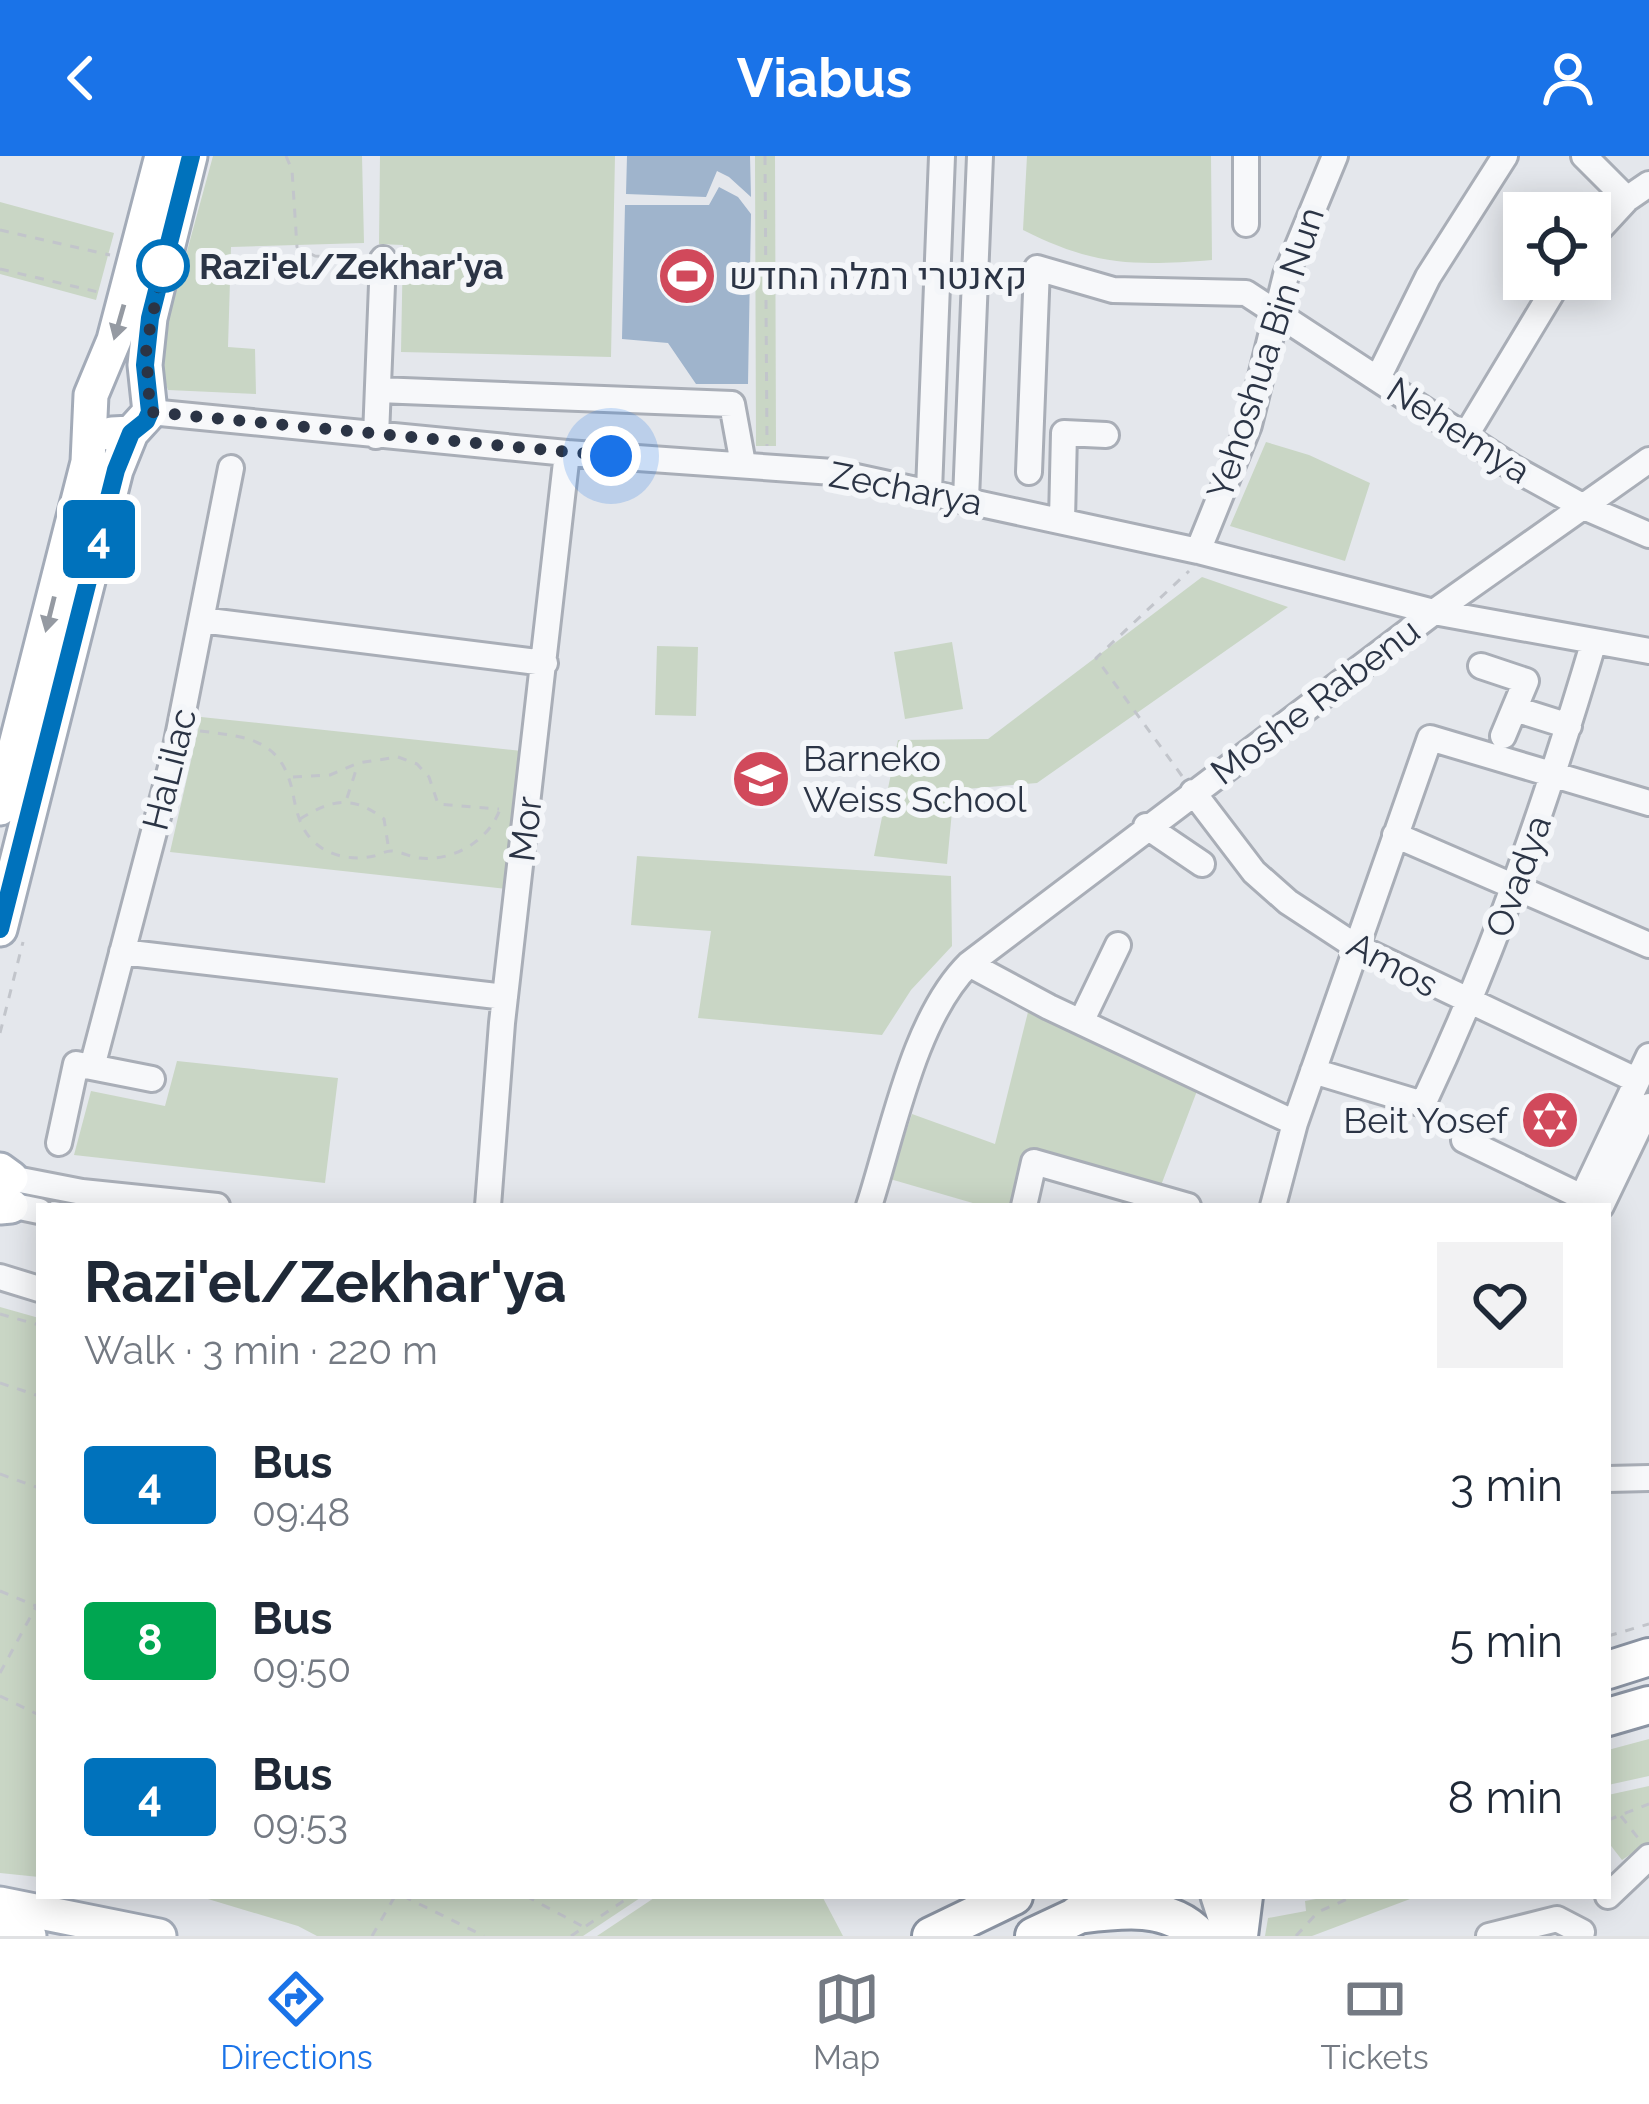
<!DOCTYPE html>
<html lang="en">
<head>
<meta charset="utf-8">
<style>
  :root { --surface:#fff; --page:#f2f2f3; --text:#1f2937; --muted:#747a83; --line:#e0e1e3; --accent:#1a73e8 }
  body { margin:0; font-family:Raleway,Heebo,sans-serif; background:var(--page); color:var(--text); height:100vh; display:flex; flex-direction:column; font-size:45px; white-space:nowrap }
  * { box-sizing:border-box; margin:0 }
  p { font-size:39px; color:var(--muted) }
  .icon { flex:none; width:66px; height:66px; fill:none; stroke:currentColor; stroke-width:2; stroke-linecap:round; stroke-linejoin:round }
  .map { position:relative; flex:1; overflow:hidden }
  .sheet { position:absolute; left:36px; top:1047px; width:1575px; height:696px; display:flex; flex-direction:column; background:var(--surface); border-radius:0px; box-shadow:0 6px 30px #0003 }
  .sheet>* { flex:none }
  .badge { padding:0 24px; border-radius:9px; font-size:42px; line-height:78px }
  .fabs { position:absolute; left:1503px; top:36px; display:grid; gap:24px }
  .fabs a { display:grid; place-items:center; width:108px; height:108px; border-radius:0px; background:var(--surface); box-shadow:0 6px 30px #0003; font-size:60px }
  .you { position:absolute; width:60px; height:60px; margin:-30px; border:9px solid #fff; border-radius:50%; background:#1a73e8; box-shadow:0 0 0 18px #1a73e833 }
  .map>.badge { position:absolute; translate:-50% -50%; box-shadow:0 0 0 6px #fff }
  .round { display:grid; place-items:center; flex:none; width:126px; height:126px; border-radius:0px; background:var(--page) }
  .head { display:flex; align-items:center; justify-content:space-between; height:204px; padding:0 48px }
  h1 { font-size:57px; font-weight:700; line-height:90px }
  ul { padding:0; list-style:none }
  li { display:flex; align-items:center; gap:36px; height:156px; padding:0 48px }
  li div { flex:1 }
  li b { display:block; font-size:45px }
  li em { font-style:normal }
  li .badge { min-width:132px; font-weight:700; text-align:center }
  header { display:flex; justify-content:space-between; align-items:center; height:156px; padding:0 48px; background:var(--accent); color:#fff; font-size:54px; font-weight:700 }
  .tabs { display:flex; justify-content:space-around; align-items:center; height:168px; border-top:3px solid var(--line); background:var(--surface); font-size:33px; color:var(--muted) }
  .tabs a { display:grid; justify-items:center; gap:6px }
  .tabs .current { color:var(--accent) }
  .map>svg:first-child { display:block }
  .green { fill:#c9d6c5 }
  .water { fill:#9fb4cc }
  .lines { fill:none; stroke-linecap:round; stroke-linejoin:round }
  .minor-casing { stroke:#a9aeb7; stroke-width:30 }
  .major-casing { stroke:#a3abb8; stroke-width:39 }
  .highway-casing { stroke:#8b94a3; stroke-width:42 }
  .path { stroke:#c2c5cb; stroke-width:3; stroke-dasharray:9 9; stroke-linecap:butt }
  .minor { stroke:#f7f8fa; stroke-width:24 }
  .major { stroke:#fff; stroke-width:33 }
  .highway { stroke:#fff; stroke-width:36 }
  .oneway { fill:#959aa2 }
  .line-casing { stroke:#fff; stroke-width:27 }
  .line { stroke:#0072bc; stroke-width:18 }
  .walk { stroke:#2b3445; stroke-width:12; stroke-dasharray:0 21.6 }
  .stop-dot { fill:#fff; stroke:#0072bc; stroke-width:6 }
  .labels { text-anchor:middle; stroke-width:12; stroke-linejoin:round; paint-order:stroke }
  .stop-label { font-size:36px; font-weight:bold; fill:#2b3445; stroke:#f4f6f9; text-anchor:start }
  .poi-label { font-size:36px; fill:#2b3445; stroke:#f4f6f9; text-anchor:start }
  .street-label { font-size:36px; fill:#2b3445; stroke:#f4f6f9 }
</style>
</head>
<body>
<header><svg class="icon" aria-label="back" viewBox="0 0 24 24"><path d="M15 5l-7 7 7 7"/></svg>Viabus<svg class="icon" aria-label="person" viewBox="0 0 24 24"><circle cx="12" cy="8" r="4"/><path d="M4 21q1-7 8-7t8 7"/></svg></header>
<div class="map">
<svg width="1649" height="1780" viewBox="0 0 1649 1780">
  <rect width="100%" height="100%" fill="#e4e7ec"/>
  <path class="green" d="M 213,0 L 362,0 L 364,87 L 231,91 L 228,191 L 255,193 L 256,238 L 168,234 L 161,214 L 162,187 Z
    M 380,0 L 615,0 L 611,201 L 401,196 L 403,89 L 379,88 Z
    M 755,0 L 775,0 L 776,290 L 756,290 Z
    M 1027,0 L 1211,0 L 1212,104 C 1134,110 1094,110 1023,74 Z
    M 0,46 L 114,77 L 96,144 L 0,118 Z
    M 1266,286 L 1309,299 L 1370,327 L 1345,405 L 1230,370 Z
    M 1202,421 L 1288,451 L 1037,627 L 954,634 L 947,708 L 874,700 L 898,584 L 988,583 Z
    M 952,486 L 963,553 L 905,563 L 894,496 Z
    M 657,490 L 698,491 L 696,560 L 655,559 Z
    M 201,561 L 522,595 L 507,733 L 170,696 Z
    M 637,700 L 951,720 L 952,790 L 911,834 L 882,879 L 698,862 L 711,775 L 631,769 Z
    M 1028,856 L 1197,935 L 1160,1032 L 1030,996 L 1017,1050 L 983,1050 L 890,1023 L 912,958 L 995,988 Z
    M 177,905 L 338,922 L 325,1027 L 74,999 L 91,935 L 165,950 Z
    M 0,1151 L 39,1162 L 39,1721 L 0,1717 Z
    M 1649,1583 L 1649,1620 L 1608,1629 L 1608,1594 Z
    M 1649,1630 L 1649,1686 L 1622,1704 L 1608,1686 L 1608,1639 Z
    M 198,1740 L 643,1740 L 583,1780 L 317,1780 L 298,1770 Z
    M 657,1740 L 822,1740 L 843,1780 L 597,1780 Z
    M 1332,1740 L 1418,1740 L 1312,1780 L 1265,1780 L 1268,1762 L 1306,1755 L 1305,1745 Z"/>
  <path class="water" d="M 627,0 L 750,0 L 751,41 L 729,21 L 717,15 L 706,41 L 626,38 Z
    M 719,31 L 738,41 L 751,58 L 748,228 L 696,228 L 668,187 L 622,183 L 625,49 L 709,49 Z"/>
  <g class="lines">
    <defs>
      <path id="minor" d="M 1584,0 L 1627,43
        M 1246,68 L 1246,0
        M 1590,83 L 1627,43 L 1649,28
        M 1379,220 L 1428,121 L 1505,0
        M 378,234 L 732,248 L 743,308
        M 150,256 L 567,297 L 833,316 L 1198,395 L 1434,456 L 1649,495
        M 1466,279 L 1560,123
        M 376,280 L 383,103
        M 1029,316 L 1037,112 L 1113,134 L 1246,137 L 1515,313 L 1584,351 L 1649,379
        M 929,335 L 942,0
        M 966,343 L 980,0
        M 1062,364 L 1064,277 L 1106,279
        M 1198,395 L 1249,269 L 1286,119 L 1335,0
        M 201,464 L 545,507
        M 1481,510 L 1526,525 L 1503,580
        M 1515,553 L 1569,570
        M 1193,636 L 1254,716 L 1288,746 L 1355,790 L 1636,924
        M 1146,670 L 1202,708
        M 1395,679 L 1649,789
        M 122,796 L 505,841
        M 969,808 L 1049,851 L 1295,967
        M 1081,866 L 1118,789
        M 92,911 L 175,596 L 231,312
        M 1313,915 L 1423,948 C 1494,798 1547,644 1594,485
        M 1464,984 L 1582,1041
        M 59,987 L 76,908 L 152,923
        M 0,1020 L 82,1036 L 217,1050
        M 0,1047 L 39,1055
        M 488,1050 L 502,867 L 567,297
        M 869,1050 C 893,976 914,862 969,808 L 1434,456 L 1649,304
        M 1024,1050 L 1034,1006 L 1188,1050
        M 1273,1050 L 1295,967 L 1430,582 L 1649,647
        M 1578,1050 L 1649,900
        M 1601,1050 L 1649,950
        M 0,1121 L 39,1133
        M 1608,1323 L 1649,1322
        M 1608,1740 L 1649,1701
        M 1489,1780 L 1557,1763 L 1582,1776"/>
      <path id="major" d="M 112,278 L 131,277 L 150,256 L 145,209 L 150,162 L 190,0
        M 0,652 L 88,306 L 91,239 L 114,184 L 162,0
        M 0,773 L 116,314 L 131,277
        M 0,1014 L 11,1022
        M 0,1051 L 11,1050
        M 1218,1740 L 1231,1780
        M 0,1748 L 159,1780
        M 0,1776 L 29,1780"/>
      <path id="highway" d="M 1608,1514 L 1649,1501
        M 1608,1561 L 1649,1549
        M 1077,1759 C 1117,1754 1168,1746 1199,1780
        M 931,1780 L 1014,1740
        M 1034,1780 L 1096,1751
        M 1239,1780 L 1244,1740"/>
    </defs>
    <use href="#minor" class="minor-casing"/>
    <use href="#major" class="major-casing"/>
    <use href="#highway" class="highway-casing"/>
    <path class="path" d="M 286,0 L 292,14 L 297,91 L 315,100 L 363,102
      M 765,0 L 767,290
      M 0,74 L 110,99
      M 0,113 L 98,136
      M 200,575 C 252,581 284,584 294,643 C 297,658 301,673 313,685 C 328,700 352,705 374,700 C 379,699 385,695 391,695 C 400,695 410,701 419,702 C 452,706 489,685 500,653 L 505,654
      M 1182,620 L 1096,502 L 1189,415
      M 293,621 L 330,619 L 358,607 L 398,601 L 417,608 L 429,621 L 438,648 L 499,653
      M 347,642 L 357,611
      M 300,663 C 332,643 353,639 384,663 L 389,695
      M 0,877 L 23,786
      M 0,1158 L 39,1169
      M 0,1227 L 39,1240
      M 0,1318 L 39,1332
      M 0,1435 L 36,1450
      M 1608,1480 L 1649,1468
      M 0,1517 L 39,1445
      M 0,1540 L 39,1559
      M 1621,1660 L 1638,1682
      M 1608,1664 L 1649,1648
      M 403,1740 L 484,1780
      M 526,1740 L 582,1770
      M 372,1780 L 395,1740
      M 571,1780 L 631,1740
      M 1296,1780 L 1318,1756 L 1354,1740"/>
    <use href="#minor" class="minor"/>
    <use href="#major" class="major"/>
    <use href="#highway" class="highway"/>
  </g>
  <defs><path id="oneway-solid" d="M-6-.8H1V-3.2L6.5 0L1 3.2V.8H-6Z" transform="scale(3)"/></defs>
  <g class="oneway">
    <use href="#oneway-solid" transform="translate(119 166) rotate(106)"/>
    <use href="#oneway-solid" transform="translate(50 458) rotate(104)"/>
  </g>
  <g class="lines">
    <defs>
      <path id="line" d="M 0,773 L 116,314 L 131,277 L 146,265 L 150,256 L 145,209 L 150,162 L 191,0"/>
    </defs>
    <use href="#line" class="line-casing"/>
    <use href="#line" class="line"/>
    <path class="walk" d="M 163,110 L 146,191 L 150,256 L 611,300"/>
  </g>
  <defs>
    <symbol id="stadium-disc" viewBox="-11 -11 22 22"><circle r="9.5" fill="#d1495b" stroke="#f4f6f9"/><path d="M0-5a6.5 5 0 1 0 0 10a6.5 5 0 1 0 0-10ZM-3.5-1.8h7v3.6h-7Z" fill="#fff"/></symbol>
    <symbol id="school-disc" viewBox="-11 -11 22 22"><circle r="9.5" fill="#d1495b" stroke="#f4f6f9"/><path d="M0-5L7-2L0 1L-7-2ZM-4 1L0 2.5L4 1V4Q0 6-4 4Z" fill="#fff"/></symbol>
    <symbol id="synagogue-disc" viewBox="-11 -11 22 22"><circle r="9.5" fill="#d1495b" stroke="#f4f6f9"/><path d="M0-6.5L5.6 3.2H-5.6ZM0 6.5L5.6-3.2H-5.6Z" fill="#fff"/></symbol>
  </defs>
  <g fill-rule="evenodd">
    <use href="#stadium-disc" x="654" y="87" width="66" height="66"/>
    <use href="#school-disc" x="728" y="590" width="66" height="66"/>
    <use href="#synagogue-disc" x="1517" y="931" width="66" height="66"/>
  </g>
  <circle class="stop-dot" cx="163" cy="110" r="24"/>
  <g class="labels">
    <g class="stop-label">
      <text x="199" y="123">Razi'el/Zekhar'ya</text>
    </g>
    <g class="poi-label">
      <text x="729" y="133">קאנטרי רמלה החדש</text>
      <text x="803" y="615">Barneko<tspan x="803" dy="41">Weiss School</tspan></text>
      <text x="1508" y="977" text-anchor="end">Beit Yosef</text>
    </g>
    <g class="street-label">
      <text transform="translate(1265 197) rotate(-72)" y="13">Yehoshua Bin Nun</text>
      <text transform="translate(1459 274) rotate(33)" y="13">Nehemya</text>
      <text transform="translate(906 332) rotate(11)" y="13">Zecharya</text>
      <text transform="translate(1315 545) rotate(-37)" y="13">Moshe Rabenu</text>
      <text transform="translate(169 613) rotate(-76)" y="13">HaLilac</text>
      <text transform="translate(525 673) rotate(-83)" y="13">Mor</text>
      <text transform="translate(1518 720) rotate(-70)" y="13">Ovadya</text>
      <text transform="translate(1393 808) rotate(28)" y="13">Amos</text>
    </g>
  </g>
</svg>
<div class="fabs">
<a><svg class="icon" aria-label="locate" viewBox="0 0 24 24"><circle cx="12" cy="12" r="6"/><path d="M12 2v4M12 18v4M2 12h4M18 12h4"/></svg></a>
</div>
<div class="you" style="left:611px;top:300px"></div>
<b class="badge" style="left:99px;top:383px;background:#0072bc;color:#fff">4</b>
<section class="sheet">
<div class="head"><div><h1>Razi'el/Zekhar'ya</h1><p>Walk · 3 min · 220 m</p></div><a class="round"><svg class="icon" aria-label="heart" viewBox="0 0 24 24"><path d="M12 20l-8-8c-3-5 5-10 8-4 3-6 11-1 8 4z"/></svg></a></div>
<ul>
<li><span class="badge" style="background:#0072bc;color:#fff">4</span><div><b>Bus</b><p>09:48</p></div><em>3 min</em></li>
<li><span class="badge" style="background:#00a651;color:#fff">8</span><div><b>Bus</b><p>09:50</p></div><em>5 min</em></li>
<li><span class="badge" style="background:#0072bc;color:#fff">4</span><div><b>Bus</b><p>09:53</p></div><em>8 min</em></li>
</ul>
</section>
</div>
<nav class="tabs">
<a class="current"><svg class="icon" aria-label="directions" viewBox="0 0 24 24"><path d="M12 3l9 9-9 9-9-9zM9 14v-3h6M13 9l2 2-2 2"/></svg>Directions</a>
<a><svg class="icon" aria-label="map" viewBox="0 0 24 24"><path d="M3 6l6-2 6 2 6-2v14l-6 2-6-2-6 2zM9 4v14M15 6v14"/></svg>Map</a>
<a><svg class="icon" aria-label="tickets" viewBox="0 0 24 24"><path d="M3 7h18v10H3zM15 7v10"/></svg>Tickets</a>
</nav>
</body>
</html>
